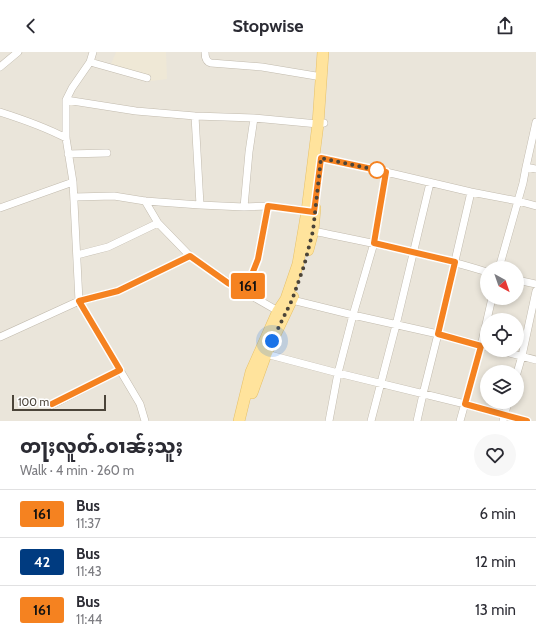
<!DOCTYPE html>
<html lang="en">
<head>
<meta charset="utf-8">
<style>
  :root { --surface:#fff; --page:#f7f7f7; --text:#2b2b33; --muted:#7c7c81; --line:#e1e1e2 }
  body { margin:0; font-family:Cabin,"Noto Sans Myanmar",sans-serif; background:var(--page); color:var(--text); height:100vh; display:flex; flex-direction:column; font-size:15px; white-space:nowrap }
  * { box-sizing:border-box; margin:0 }
  p { font-size:13px; color:var(--muted) }
  .icon { flex:none; width:22px; height:22px; fill:none; stroke:currentColor; stroke-width:2; stroke-linecap:round; stroke-linejoin:round }
  .map { position:relative; height:369px; overflow:hidden }
  .sheet { display:flex; flex-direction:column; background:var(--surface); flex:1 }
  .sheet>* { flex:none }
  .badge { padding:0 8px; border-radius:3px; font-size:14px; line-height:26px }
  .needle { width:26px; rotate:140deg }
  .controls { position:absolute; left:480px; top:209px; display:grid; gap:8px }
  .controls a { display:grid; place-items:center; width:44px; height:44px; border-radius:50%; background:var(--surface); box-shadow:0 2px 6px #0003; font-size:20px }
  .scale { position:absolute; left:12px; bottom:10px; width:94px; box-sizing:border-box; padding-left:4px; border:2px solid #4b4439; border-top:0; font-size:11px; line-height:14px; white-space:nowrap; color:#4b4439; -webkit-text-stroke:3px #fff; paint-order:stroke }
  .you { position:absolute; width:20px; height:20px; margin:-10px; border:3px solid #fff; border-radius:50%; background:#1a73e8; box-shadow:0 0 0 6px #1a73e833 }
  .map>.badge { position:absolute; translate:-50% -50%; box-shadow:0 0 0 2px #fff }
  .round { display:grid; place-items:center; flex:none; width:42px; height:42px; border-radius:21px; background:var(--page) }
  .overview { display:flex; align-items:center; justify-content:space-between; height:68px; padding:0 20px }
  h1 { font-size:19px; font-weight:800; line-height:30px }
  ul { padding:0; list-style:none }
  li { display:flex; align-items:center; gap:12px; height:48px; padding:0 20px; border-top:1px solid var(--line) }
  li div { flex:1 }
  li b { display:block; font-size:15px }
  li em { font-style:normal }
  li .badge { min-width:44px; font-weight:700; text-align:center }
  header { display:flex; justify-content:space-between; align-items:center; height:52px; padding:0 20px; background:var(--surface); font-size:18px; font-weight:800 }
  .map>svg:first-child { display:block }
  .residential { fill:#eae5da; fill-rule:evenodd }
  .education { fill:#efe8d6 }
  .lines { fill:none; stroke-linecap:round; stroke-linejoin:round }
  .minor-casing { stroke:#c2bbae; stroke-width:8 }
  .primary-casing { stroke:#e6c16a; stroke-width:12 }
  .minor { stroke:#fff; stroke-width:7 }
  .primary { stroke:#ffe39c; stroke-width:11 }
  .line-casing { stroke:#fff; stroke-width:9 }
  .line { stroke:#f58220; stroke-width:6 }
  .walk { stroke:#4b4439; stroke-width:4; stroke-dasharray:0 7.2 }
  .stop-dot { fill:#fff; stroke:#f58220; stroke-width:2 }
</style>
</head>
<body>
<header><svg class="icon" aria-label="back" viewBox="0 0 24 24"><path d="M15 5l-7 7 7 7"/></svg>Stopwise<svg class="icon" aria-label="share" viewBox="0 0 24 24"><path d="M12 15V3M7 8l5-5 5 5M5 13v7h14v-7"/></svg></header>
<div class="map">
<svg width="536" height="369" viewBox="0 0 536 369">
  <rect width="100%" height="100%" fill="#f6f3ec"/>
  <path class="residential" d="M 0,0 L 536,0 L 536,369 L 0,369 ZM 487,216 L 517,216 L 517,246 L 487,246 ZM 487,268 L 517,268 L 517,298 L 487,298 ZM 487,320 L 517,320 L 517,350 L 487,350 Z"/>
  <path class="education" d="M 116,0 L 166,0 L 167,27 L 151,29 L 109,17 Z"/>
  <g class="lines">
    <defs>
      <path id="minor" d="M 93,0 L 90,10 L 72,36 L 66,48 L 66,86 L 73,130 L 79,249 L 140,352 L 145,369
        M 205,0 C 205,5 206,10 211,11 L 262,15 L 322,25
        M 90,10 L 147,26
        M 0,15 L 18,0
        M 66,48 L 136,59 L 195,64 L 254,66 L 318,72 L 324,71
        M 0,60 C 22,67 45,75 66,86
        M 195,64 L 200,153
        M 68,102 L 107,101
        M 321,106 L 386,120 L 471,140 L 518,149 L 536,154
        M 526,115 L 536,70
        M 74,145 L 114,144 L 145,149 L 200,153 L 244,155 L 268,154 L 310,159
        M 145,149 L 158,171 L 190,204 L 229,231 L 278,259
        M 244,155 L 249,100 L 254,66
        M 0,156 L 73,130
        M 313,179 C 371,191 430,202 487,220
        M 77,203 L 108,195 L 158,171
        M 499,216 L 523,131 L 526,115 L 536,117
        M 517,228 L 536,232
        M 245,240 L 258,207 L 268,154
        M 288,247 L 353,263 L 438,282 L 487,295
        M 0,285 L 79,249 L 118,239 L 190,204
        M 498,298 L 536,308
        M 266,302 L 338,321 L 465,352 L 527,369
        M 517,321 L 522,304 L 536,239
        M 52,353 L 120,318
        M 329,369 L 338,321 L 353,263 L 374,191 L 386,120
        M 371,369 L 396,273 L 430,131
        M 417,369 L 423,342 L 438,282 L 471,140
        M 460,369 L 481,294 L 492,246
        M 503,369 L 508,350"/>
      <path id="primary" d="M 308,198 L 313,179 L 315,156
        M 252,341 L 266,302 L 293,245
        M 239,369 L 251,320 L 278,259 L 286,247 L 298,212 L 307,159 L 318,72 L 323,0"/>
    </defs>
    <use href="#minor" class="minor-casing"/>
    <use href="#primary" class="primary-casing"/>
    <use href="#minor" class="minor"/>
    <use href="#primary" class="primary"/>
  </g>
  <g class="lines">
    <defs>
      <path id="line" d="M 52,352 L 120,318 L 79,249 L 118,239 L 190,204 L 228,231 L 245,240 L 258,207 L 268,154 L 314,160 L 321,106 L 386,120 L 374,191 L 455,210 L 438,282 L 481,294 L 465,352 L 527,369"/>
    </defs>
    <use href="#line" class="line-casing"/>
    <use href="#line" class="line"/>
    <path class="walk" d="M 272,289 L 292,248 L 304,214 L 313,179 L 321,106 L 377,118"/>
  </g>
  <circle class="stop-dot" cx="377" cy="118" r="8"/>
</svg>
<div class="controls">
<a><svg class="needle" viewBox="-14 -14 28 28"><path d="M0-13l5 13h-10z" fill="#e53935"/><path d="M0 13l5-13h-10z" fill="#7c7c81"/></svg></a>
<a><svg class="icon" aria-label="locate" viewBox="0 0 24 24"><circle cx="12" cy="12" r="6"/><path d="M12 2v4M12 18v4M2 12h4M18 12h4"/></svg></a>
<a><svg class="icon" aria-label="layers" viewBox="0 0 24 24"><path d="M12 4l9 5-9 5-9-5zM3 14l9 5 9-5"/></svg></a>
</div>
<div class="scale">100 m</div>
<div class="you" style="left:272px;top:289px"></div>
<b class="badge" style="left:248px;top:234px;background:#f58220;color:#111">161</b>
</div>
<section class="sheet">
<div class="overview"><div><h1>တႃႈလူတ်ႉဝၢၼ်ႈသူႈ</h1><p>Walk · 4 min · 260 m</p></div><a class="round"><svg class="icon" aria-label="heart" viewBox="0 0 24 24"><path d="M12 20l-8-8c-3-5 5-10 8-4 3-6 11-1 8 4z"/></svg></a></div>
<ul>
<li><span class="badge" style="background:#f58220;color:#111">161</span><div><b>Bus</b><p>11:37</p></div><em>6 min</em></li>
<li><span class="badge" style="background:#003b80;color:#fff">42</span><div><b>Bus</b><p>11:43</p></div><em>12 min</em></li>
<li><span class="badge" style="background:#f58220;color:#111">161</span><div><b>Bus</b><p>11:44</p></div><em>13 min</em></li>
</ul>
</section>
</body>
</html>
